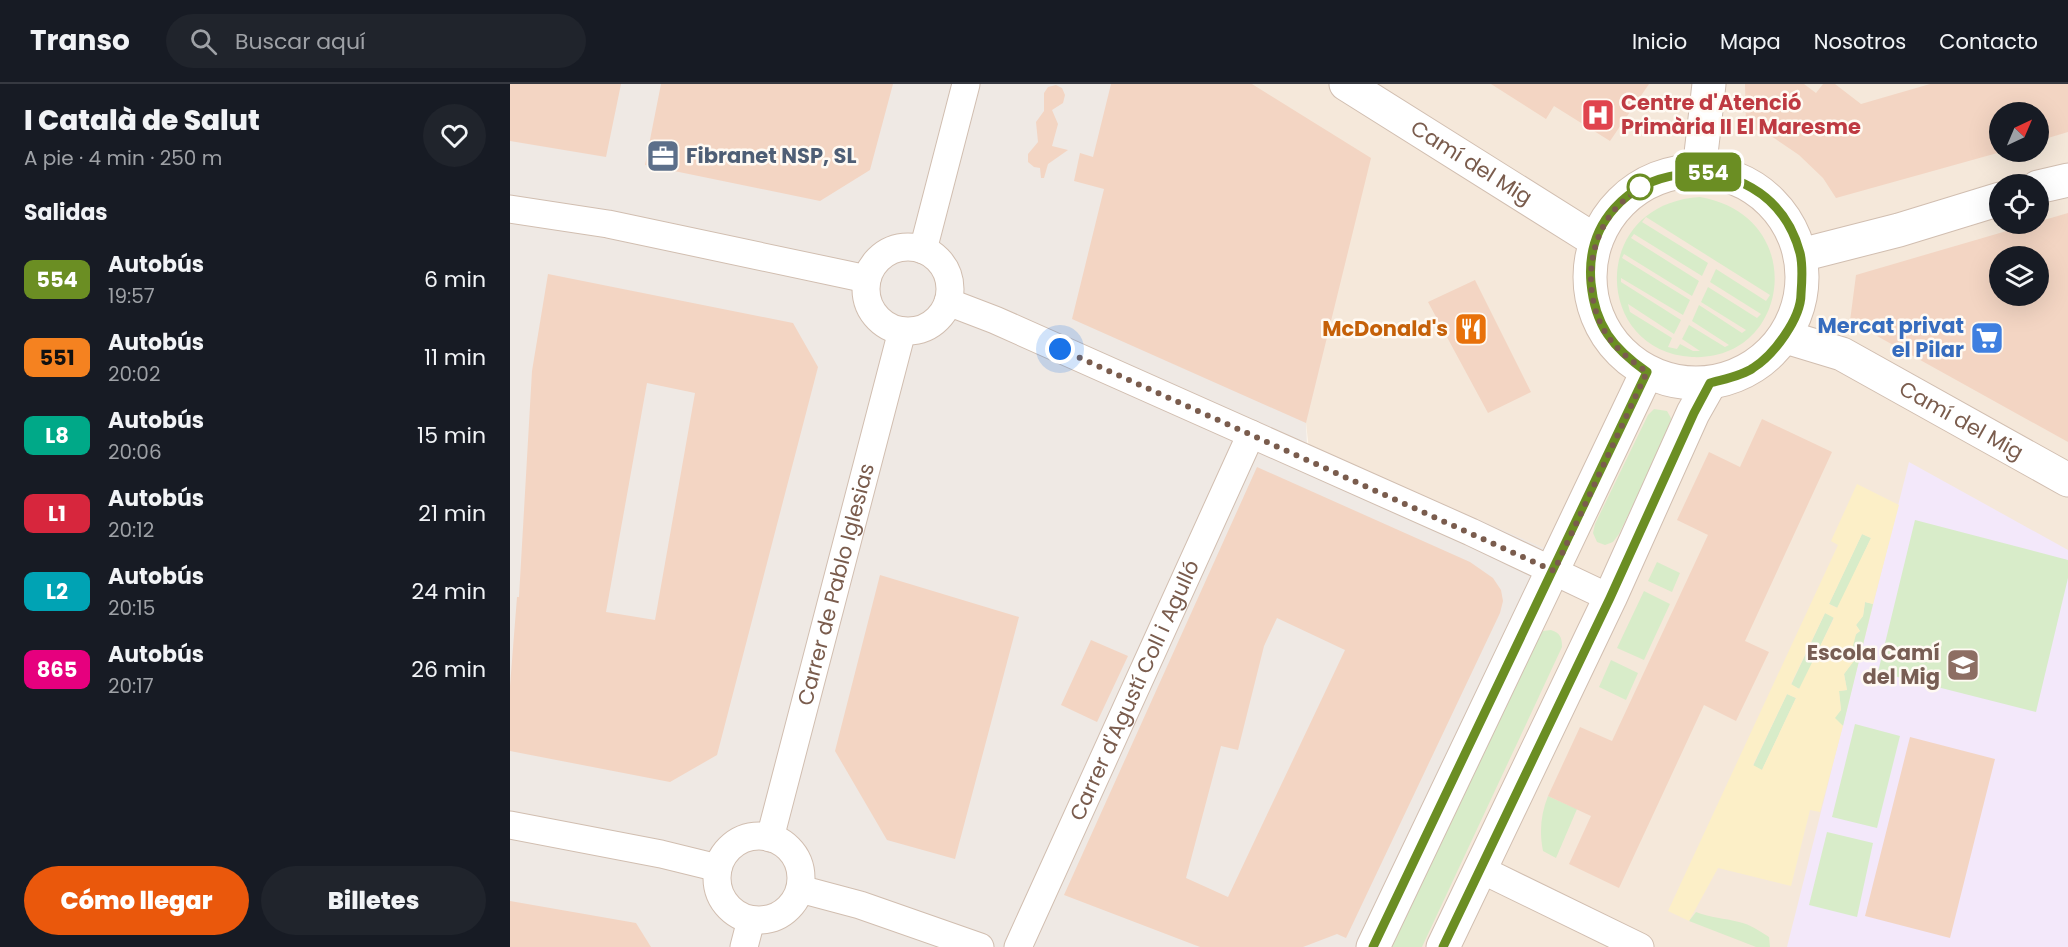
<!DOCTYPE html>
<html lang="es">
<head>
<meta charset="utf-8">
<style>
  :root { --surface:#171b24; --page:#20242c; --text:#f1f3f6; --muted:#9ea1a6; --line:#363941; --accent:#ea580c }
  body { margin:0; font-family:Poppins,sans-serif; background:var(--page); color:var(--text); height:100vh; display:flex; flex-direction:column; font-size:22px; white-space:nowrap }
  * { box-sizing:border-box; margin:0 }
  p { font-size:20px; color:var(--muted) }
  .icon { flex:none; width:33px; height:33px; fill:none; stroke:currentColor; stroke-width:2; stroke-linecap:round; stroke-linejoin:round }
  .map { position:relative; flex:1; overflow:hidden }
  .panel { display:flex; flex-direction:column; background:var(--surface); width:510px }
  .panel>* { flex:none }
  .badge { padding:0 12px; border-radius:9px; font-size:21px; line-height:39px }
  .needle { width:39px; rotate:44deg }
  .buttons { position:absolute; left:1479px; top:18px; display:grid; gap:12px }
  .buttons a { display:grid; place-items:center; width:60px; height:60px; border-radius:50%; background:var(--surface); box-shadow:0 6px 24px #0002; font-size:30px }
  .you { position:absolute; width:30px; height:30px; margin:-15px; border:4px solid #fff; border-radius:50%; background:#1a73e8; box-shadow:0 0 0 9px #1a73e833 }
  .map>.badge { position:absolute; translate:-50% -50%; box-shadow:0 0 0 3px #fff }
  h2 { padding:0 24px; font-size:22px; line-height:54px }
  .round { display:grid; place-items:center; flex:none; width:63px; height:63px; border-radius:32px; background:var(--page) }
  .headline { display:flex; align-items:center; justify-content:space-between; height:102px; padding:0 24px }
  h1 { font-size:28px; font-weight:800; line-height:45px }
  .action { display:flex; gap:12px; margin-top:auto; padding:12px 24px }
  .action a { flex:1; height:69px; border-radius:36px; background:var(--accent); color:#fff; font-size:24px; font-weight:800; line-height:69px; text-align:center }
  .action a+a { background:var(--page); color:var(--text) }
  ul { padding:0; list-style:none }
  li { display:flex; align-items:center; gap:18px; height:78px; padding:0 24px }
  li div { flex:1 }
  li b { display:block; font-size:22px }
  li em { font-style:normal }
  li .badge { min-width:66px; font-weight:700; text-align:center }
  header { display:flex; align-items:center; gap:36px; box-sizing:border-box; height:84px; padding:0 30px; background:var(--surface); border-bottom:2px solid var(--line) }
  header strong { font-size:28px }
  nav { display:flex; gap:33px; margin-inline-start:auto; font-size:21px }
  .search { width:420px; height:54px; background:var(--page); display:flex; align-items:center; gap:15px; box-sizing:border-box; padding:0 21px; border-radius:33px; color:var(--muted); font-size:22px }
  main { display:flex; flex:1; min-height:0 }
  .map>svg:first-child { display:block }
  .residential { fill:#f5e8da; fill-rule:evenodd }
  .industrial { fill:#efe9e4 }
  .education { fill:#f3e8fa }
  .green { fill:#d8ecc9; fill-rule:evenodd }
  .sand { fill:#fcefc7; fill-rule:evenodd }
  .building { fill:#f3d5c3; fill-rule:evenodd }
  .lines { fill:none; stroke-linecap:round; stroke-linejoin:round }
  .minor-casing { stroke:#d1beb0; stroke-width:29 }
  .tertiary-casing { stroke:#d1beb0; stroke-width:35 }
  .minor { stroke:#fff; stroke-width:27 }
  .tertiary { stroke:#fff; stroke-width:33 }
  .line-casing { stroke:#fff; stroke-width:14 }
  .line { stroke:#6b8e23; stroke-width:9 }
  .walk { stroke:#7a5c4d; stroke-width:6; stroke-dasharray:0 10.8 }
  .stop-dot { fill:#fff; stroke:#6b8e23; stroke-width:3 }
  .labels { text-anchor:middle; stroke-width:5; stroke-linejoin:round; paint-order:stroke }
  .health-label { font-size:21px; font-weight:bold; fill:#be3a42; stroke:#fffaf3; text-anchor:start }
  .service-label { font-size:21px; font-weight:bold; fill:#4e5e75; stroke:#fffaf3; text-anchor:start }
  .street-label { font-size:21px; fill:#7a5c4d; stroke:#fffaf3 }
  .shop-label { font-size:21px; font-weight:bold; fill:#366cbe; stroke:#fffaf3; text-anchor:end }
  .food-label { font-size:21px; font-weight:bold; fill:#c56008; stroke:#fffaf3; text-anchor:end }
  .education-label { font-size:21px; font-weight:bold; fill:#785e54; stroke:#fffaf3; text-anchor:end }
</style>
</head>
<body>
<header>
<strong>Transo</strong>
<div class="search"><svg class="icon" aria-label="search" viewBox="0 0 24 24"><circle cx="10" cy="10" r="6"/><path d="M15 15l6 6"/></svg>Buscar aquí</div>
<nav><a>Inicio</a><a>Mapa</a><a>Nosotros</a><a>Contacto</a></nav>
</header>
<main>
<section class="panel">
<div class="headline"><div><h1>I Català de Salut</h1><p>A pie · 4 min · 250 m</p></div><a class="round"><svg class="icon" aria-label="heart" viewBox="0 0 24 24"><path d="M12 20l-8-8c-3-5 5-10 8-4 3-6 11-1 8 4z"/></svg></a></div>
<h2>Salidas</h2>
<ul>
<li><span class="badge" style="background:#6b8e23;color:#fff">554</span><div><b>Autobús</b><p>19:57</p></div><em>6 min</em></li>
<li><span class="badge" style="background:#f58220;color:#111">551</span><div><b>Autobús</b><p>20:02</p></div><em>11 min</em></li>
<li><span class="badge" style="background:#00a988;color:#fff">L8</span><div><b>Autobús</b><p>20:06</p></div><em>15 min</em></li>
<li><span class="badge" style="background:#d7263d;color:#fff">L1</span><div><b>Autobús</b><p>20:12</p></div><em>21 min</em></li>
<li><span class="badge" style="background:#00a3b4;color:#fff">L2</span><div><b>Autobús</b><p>20:15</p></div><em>24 min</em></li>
<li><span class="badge" style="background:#e6007e;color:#fff">865</span><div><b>Autobús</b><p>20:17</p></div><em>26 min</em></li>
</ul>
<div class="action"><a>Cómo llegar</a><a>Billetes</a></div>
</section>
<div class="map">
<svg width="1558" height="863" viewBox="0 0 1558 863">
  <rect width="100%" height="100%" fill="#fdf6ec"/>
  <path class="residential" d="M 742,0 L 1558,0 L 1558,863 L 855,863 L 796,339 ZM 1490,28 L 1528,28 L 1528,68 L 1490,68 ZM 1490,100 L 1528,100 L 1528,140 L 1490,140 ZM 1490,172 L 1528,172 L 1528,212 L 1490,212 Z"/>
  <path class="industrial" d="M 0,0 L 742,0 L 822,231 L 796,339 L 797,361 L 1043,468 L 855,863 L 0,863 Z"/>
  <path class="education" d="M 1399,378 L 1558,466 L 1558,863 L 1277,863 Z"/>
  <path class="green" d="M 1190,113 C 1300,132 1281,278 1182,273 C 1083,268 1078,120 1190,113 ZM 1136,133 L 1260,211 L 1256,217 L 1206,185 L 1200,198 L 1251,230 L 1247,234 L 1198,203 L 1191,218 L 1236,246 L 1232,249 L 1189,221 L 1182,237 L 1219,261 L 1215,263 L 1179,241 L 1172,255 L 1190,267 L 1183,267 L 1170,260 L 1167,265 L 1158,263 L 1162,254 L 1120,228 L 1118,220 L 1164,250 L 1171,236 L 1111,198 L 1111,194 L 1173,231 L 1180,216 L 1112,174 L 1114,170 L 1182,212 L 1189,197 L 1121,154 L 1124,150 L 1192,192 L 1198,179 L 1132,138 Z
    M 1144,325 L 1157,327 L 1161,334 L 1161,343 L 1109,450 L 1103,458 L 1095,461 L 1087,458 L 1083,449 L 1085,440 L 1138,331 Z
    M 1405,436 L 1558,476 L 1558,494 L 1526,628 L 1368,588 Z
    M 1352,450 L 1361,454 L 1328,524 L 1319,520 Z
    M 1147,478 L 1170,489 L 1162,508 L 1138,497 Z
    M 1134,507 L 1160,520 L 1134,576 L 1107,564 Z
    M 1355,518 L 1363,520 L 1333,642 L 1324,634 L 1331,626 L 1329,607 L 1337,606 L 1334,590 L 1346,573 C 1341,564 1340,554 1350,547 L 1346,541 L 1353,532 Z
    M 1315,529 L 1324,533 L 1290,605 L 1281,601 Z
    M 1041,546 C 1050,549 1052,553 1052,563 L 912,863 L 880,863 L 1028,553 L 1033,547 Z
    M 1101,576 L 1128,589 L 1116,616 L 1089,603 Z
    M 1277,610 L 1286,614 L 1252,686 L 1243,682 Z
    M 1345,640 L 1390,652 L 1367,744 L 1322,733 Z
    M 1038,712 L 1067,725 L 1046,774 L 1033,767 C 1029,747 1031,730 1038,712 Z
    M 1317,748 L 1363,759 L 1347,833 L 1299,821 Z
    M 1186,828 C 1201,834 1214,834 1229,838 C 1239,840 1250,847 1259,853 L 1260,863 L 1246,863 L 1179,837 Z"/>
  <path class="sand" d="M 1347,400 L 1389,421 L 1363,520 L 1355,518 L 1353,532 L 1346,541 L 1350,547 L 1346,550 L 1342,566 L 1347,573 L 1334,590 L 1337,606 L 1329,607 L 1331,626 L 1325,634 L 1333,642 L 1310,728 L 1300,726 L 1281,802 L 1208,784 L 1179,837 L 1158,827 L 1328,461 L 1321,457 ZM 1352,450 L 1361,454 L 1327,524 L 1319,520 ZM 1315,529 L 1324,534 L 1289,605 L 1281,600 ZM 1277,610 L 1286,614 L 1252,686 L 1243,681 Z"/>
  <path class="building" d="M 0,0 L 111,0 L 96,73 L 0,57 Z
    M 151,0 L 383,0 L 360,86 L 310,117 L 135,81 Z
    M 601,0 L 742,0 L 861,74 L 796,339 L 562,235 L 594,105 L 564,97 L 570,69 L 583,73 Z
    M 981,0 L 1139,0 L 1100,57 L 1044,22 L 1036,35 Z
    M 1235,0 L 1294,0 L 1306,9 L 1313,0 L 1325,0 L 1351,20 L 1420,0 L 1558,0 L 1558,48 L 1528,57 L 1528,28 L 1490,28 L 1491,68 L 1326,114 L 1313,94 L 1289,71 L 1261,52 L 1236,42 Z
    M 546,1 L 552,4 L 555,11 L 553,19 L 542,26 L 548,40 L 542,62 L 558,66 L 538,80 L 534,94 L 531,94 L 530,84 L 524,83 L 518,78 L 518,70 L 528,58 L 526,38 L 534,27 L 534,9 L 538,3 Z
    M 1558,129 L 1558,358 L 1340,237 L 1346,191 ZM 1490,172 L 1528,172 L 1528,212 L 1490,212 Z
    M 38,190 L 283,239 L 308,283 L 207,671 L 160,698 L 0,667 L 0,602 L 7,513 L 9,513 L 22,287 ZM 137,299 L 185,309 L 145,536 L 96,528 Z
    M 965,196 L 1021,308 L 978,329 L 918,218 Z
    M 1252,335 L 1322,368 L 1235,557 L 1259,568 L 1226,637 L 1194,621 L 1109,804 L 1059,780 L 1081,732 L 1038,712 L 1070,643 L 1102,657 L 1198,451 L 1167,436 L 1199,368 L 1230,383 Z
    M 747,383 L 960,478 L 983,494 L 991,506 L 993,517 L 990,529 L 836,854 L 827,850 L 793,863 L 690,863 L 554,811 ZM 767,534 L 835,566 L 718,813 L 676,794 L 711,662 L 728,666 L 754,562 Z
    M 370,491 L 509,533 L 445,775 L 377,756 L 325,667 Z
    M 581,556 L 618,572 L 587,638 L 551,621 Z
    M 1400,653 L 1485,675 L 1440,854 L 1355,832 Z
    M 0,817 L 126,839 L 141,863 L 0,863 Z"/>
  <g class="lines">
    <defs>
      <g id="minor">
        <path d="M 0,125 L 98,140 L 357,195"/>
        <circle cx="398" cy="205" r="42"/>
        <path d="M 413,166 L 456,0"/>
        <path d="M 438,218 L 485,236 L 961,448 L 1100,514"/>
        <path d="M 0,741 L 151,770 L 208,784"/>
        <circle cx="249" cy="794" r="42"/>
        <path id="s1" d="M 260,754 L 392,247"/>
        <path d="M 970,785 L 1130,863"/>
        <path d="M 290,805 L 350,821 L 470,863"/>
        <path d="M 234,863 L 241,836"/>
        <path id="s2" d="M 508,863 L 741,350"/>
      </g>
      <g id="tertiary">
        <path id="s3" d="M 836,0 L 1086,157"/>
        <path d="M 1189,87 L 1199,0"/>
        <circle cx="1186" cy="193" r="106"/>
        <path d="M 1528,103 L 1558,96"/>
        <path d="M 1291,171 L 1389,146 L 1490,115"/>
        <path id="s4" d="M 1276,253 L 1332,270 L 1558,396"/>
        <path d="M 863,863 L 1137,288"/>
        <path d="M 933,863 L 1100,514 L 1183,329 L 1200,299"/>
      </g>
    </defs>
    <use href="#minor" class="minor-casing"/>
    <use href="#tertiary" class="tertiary-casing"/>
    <use href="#minor" class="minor"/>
    <use href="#tertiary" class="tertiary"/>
  </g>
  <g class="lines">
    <defs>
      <path id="line" d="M 863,863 L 1137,288 C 1103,264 1085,242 1081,199 C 1070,74 1257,45 1290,169 C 1293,181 1292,197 1291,210 C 1291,234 1264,271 1243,284 C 1232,292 1214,295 1200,299 L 1184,329 L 1100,514 L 933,863"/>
    </defs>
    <use href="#line" class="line-casing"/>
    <use href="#line" class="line"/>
    <path class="walk" d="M 550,265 L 1044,487 L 1137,288 C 1120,276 1104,264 1094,246 C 1074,211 1077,159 1103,128 C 1110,118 1122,111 1130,103"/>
  </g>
  <defs>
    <symbol id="hospital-square" viewBox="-11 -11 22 22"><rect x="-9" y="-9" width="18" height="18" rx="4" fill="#e0444e" stroke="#fffaf3"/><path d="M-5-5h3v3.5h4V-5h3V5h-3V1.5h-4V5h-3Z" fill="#fff"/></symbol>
    <symbol id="office-square" viewBox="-11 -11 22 22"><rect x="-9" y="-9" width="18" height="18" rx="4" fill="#5c6f8a" stroke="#fffaf3"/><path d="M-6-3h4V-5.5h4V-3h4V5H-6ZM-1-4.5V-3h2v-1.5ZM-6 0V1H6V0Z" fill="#fff"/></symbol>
    <symbol id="restaurant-square" viewBox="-11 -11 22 22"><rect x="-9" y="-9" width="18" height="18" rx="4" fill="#e8710a" stroke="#fffaf3"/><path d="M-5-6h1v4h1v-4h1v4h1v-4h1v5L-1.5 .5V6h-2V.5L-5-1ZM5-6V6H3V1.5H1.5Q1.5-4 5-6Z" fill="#fff"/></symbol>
    <symbol id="supermarket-square" viewBox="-11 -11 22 22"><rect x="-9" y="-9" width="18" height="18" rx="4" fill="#3f7fe0" stroke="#fffaf3"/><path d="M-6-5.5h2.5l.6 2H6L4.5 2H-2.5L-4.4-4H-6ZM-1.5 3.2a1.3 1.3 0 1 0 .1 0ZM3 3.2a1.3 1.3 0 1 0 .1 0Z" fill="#fff"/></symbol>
    <symbol id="school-square" viewBox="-11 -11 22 22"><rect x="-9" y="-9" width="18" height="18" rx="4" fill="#8d6e63" stroke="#fffaf3"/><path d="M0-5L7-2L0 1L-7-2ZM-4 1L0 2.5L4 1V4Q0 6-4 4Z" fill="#fff"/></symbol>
  </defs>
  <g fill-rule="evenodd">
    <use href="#hospital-square" x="1069" y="12" width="38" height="38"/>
    <use href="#office-square" x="134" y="53" width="38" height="38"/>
    <use href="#restaurant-square" x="942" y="226" width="38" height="38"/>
    <use href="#supermarket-square" x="1458" y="235" width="38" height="38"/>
    <use href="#school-square" x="1434" y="562" width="38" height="38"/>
  </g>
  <circle class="stop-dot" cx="1130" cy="103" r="12"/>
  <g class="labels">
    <g class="health-label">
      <text x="1111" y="26">Centre d'Atenció<tspan x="1111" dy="24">Primària II El Maresme</tspan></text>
    </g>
    <g class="service-label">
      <text x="176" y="79">Fibranet NSP, SL</text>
    </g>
    <g class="street-label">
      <text dy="7" stroke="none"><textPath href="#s3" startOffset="148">Camí del Mig</textPath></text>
      <text dy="7" stroke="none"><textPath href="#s4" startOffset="195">Camí del Mig</textPath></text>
      <text dy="7" stroke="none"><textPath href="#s1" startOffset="262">Carrer de Pablo Iglesias</textPath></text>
      <text dy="7" stroke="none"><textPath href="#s2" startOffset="282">Carrer d'Agustí Coll i Agulló</textPath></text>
    </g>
    <g class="shop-label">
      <text x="1454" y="249">Mercat privat<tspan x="1454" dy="24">el Pilar</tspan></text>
    </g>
    <g class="food-label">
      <text x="938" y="252">McDonald's</text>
    </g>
    <g class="education-label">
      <text x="1430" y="576">Escola Camí<tspan x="1430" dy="24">del Mig</tspan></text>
    </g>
  </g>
</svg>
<div class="buttons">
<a><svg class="needle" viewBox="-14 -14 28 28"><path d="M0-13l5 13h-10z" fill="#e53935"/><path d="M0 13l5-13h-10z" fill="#9ea1a6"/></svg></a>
<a><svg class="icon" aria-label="locate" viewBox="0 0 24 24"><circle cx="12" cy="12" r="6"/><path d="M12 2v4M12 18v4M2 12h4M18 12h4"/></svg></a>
<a><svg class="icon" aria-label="layers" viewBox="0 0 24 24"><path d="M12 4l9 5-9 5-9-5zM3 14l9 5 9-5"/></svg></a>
</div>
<div class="you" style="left:550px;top:265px"></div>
<b class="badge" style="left:1198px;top:88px;background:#6b8e23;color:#fff">554</b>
</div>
</main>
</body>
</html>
